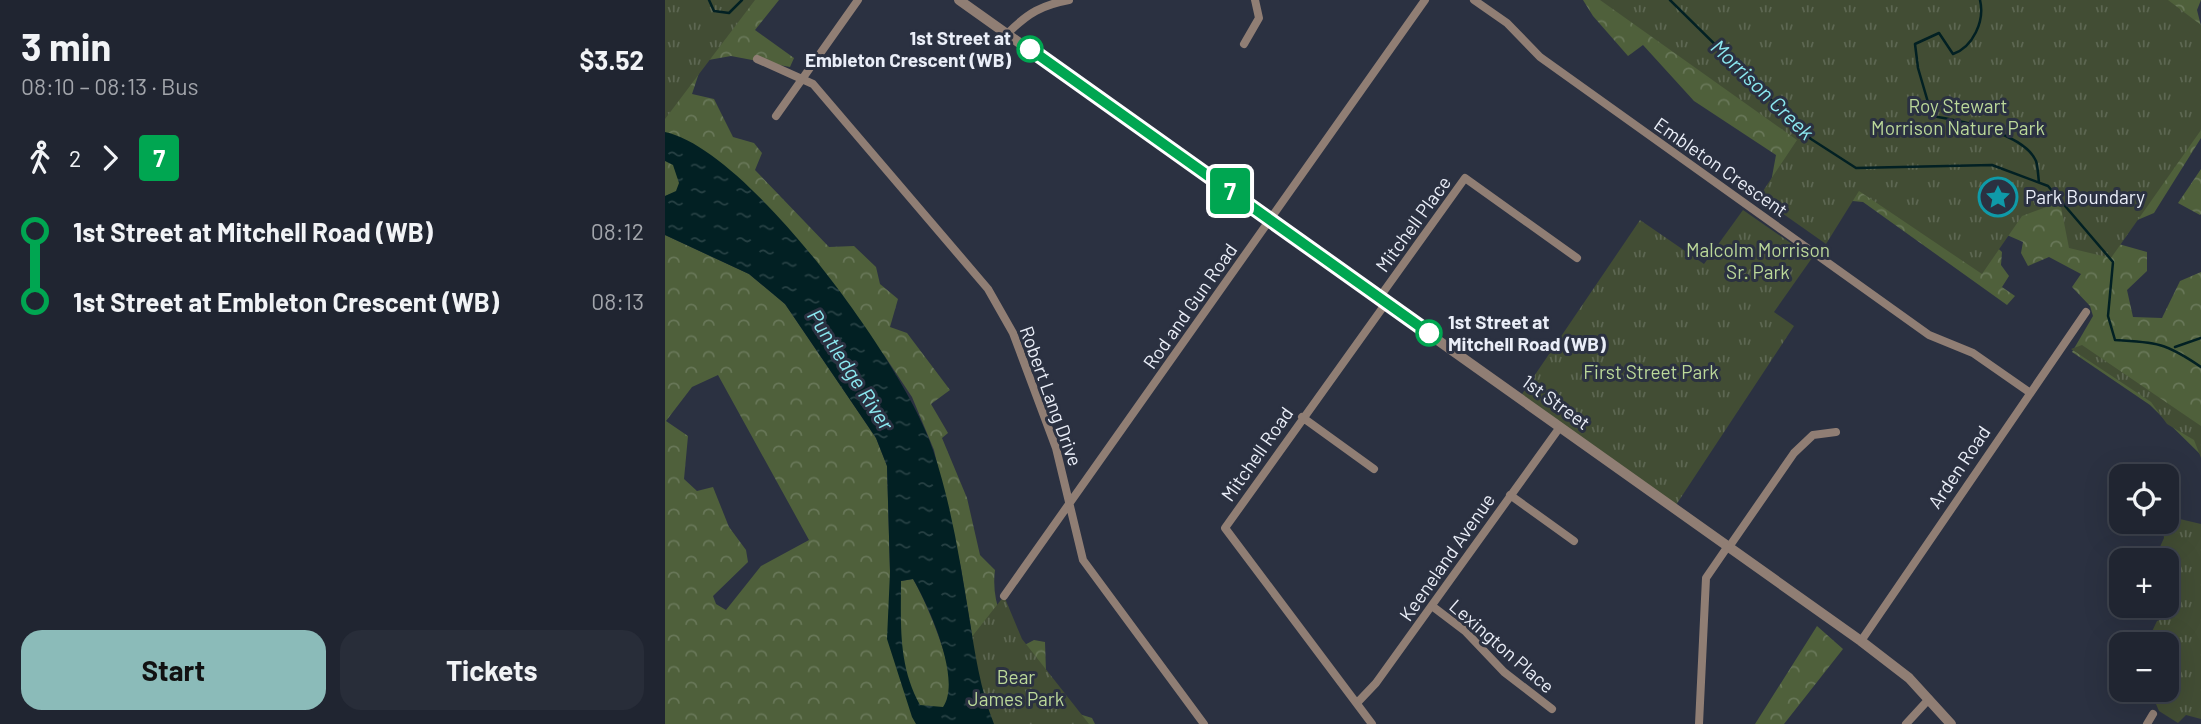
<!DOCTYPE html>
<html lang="en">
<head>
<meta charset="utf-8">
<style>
  :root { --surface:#202531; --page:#282d39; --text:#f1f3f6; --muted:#a2a5ab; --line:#3d424d; --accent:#8bbbb9 }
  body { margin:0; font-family:Barlow,sans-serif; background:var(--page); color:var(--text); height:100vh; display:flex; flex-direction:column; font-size:26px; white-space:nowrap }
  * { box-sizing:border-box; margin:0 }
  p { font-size:23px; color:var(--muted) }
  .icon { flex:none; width:38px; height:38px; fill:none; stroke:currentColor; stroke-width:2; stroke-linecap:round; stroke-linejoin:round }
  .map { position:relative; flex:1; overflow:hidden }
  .drawer { display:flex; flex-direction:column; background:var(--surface); width:665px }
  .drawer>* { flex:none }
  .badge { padding:0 14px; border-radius:5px; font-size:24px; line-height:46px }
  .fabs { position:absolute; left:1444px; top:464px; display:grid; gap:14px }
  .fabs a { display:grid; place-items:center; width:70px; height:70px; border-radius:14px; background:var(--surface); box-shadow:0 7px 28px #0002,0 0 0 2px var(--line); font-size:35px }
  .map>.badge { position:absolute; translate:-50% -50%; box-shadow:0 0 0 4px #fff }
  .legs { display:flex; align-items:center; gap:10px; height:77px; padding:0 21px; font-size:23px }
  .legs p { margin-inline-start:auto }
  .summary { display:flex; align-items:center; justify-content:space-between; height:119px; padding:0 21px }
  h1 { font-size:38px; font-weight:700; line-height:52px }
  .primary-button { display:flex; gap:14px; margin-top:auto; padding:14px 21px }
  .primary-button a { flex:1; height:80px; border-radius:21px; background:var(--accent); color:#111; font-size:28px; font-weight:700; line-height:80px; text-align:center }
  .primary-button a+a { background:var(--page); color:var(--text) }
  ul { padding:0 21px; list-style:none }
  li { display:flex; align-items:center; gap:24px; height:70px; font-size:26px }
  li i { display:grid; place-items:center; width:10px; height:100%; margin:0 9px; background:currentColor }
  li i::after { content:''; width:18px; height:18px; margin:-9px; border:5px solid; border-radius:50%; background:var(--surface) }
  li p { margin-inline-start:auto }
  li:first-child i { background:linear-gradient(#0000 50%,currentColor 0) }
  li:last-child i { background:linear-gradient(currentColor 50%,#0000 0) }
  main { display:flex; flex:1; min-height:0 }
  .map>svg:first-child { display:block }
  .forest { fill:url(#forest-crowns); fill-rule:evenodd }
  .park { fill:url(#park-tufts) }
  .water { fill:url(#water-ripples); fill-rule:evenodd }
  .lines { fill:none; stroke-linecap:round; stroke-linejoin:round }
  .stream { stroke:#022023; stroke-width:2.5 }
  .minor { stroke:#907e74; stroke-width:8 }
  .tertiary { stroke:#907e74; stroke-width:10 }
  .line-1-casing { stroke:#fff; stroke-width:16 }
  .line-1 { stroke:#00a651; stroke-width:10 }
  .stop-1-dot { fill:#fff; stroke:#00a651; stroke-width:3.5 }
  .labels { text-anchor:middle; stroke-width:6; stroke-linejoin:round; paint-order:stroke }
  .stop-label { font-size:19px; font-weight:bold; fill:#eaeef8; stroke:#2b3141; text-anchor:end }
  .park-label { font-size:19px; fill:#bcd99a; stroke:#2b3141 }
  .street-label { font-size:19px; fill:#eaeef8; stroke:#2b3141 }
  .poi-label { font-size:19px; fill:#eaeef8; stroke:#2b3141; text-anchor:start }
  .water-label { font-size:21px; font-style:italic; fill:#8be8f0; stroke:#2b3141 }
</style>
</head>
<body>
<main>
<section class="drawer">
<div class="summary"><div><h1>3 min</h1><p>08:10 – 08:13 · Bus</p></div><b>$3.52</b></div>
<div class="legs"><svg class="icon" aria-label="walk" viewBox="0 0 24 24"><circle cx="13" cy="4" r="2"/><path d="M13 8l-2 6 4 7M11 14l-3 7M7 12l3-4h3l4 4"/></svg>2<svg class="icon" aria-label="forward" viewBox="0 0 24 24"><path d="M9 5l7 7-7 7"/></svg><b class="badge" style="background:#00a651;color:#fff">7</b></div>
<ul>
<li><i style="color:#00a651"></i><b>1st Street at Mitchell Road (WB)</b><p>08:12</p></li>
<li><i style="color:#00a651"></i><b>1st Street at Embleton Crescent (WB)</b><p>08:13</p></li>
</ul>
<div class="primary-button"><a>Start</a><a>Tickets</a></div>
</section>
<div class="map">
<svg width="1536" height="724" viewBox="0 0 1536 724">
  <defs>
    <pattern id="forest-crowns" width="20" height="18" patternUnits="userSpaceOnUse" patternTransform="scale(1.75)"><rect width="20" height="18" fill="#4f603b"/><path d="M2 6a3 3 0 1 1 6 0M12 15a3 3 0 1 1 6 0" fill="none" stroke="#687758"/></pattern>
    <pattern id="park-tufts" width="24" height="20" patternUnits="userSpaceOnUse" patternTransform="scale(1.75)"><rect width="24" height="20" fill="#424d34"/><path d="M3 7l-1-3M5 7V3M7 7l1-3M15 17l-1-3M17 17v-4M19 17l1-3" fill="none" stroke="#5d6752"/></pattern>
    <pattern id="water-ripples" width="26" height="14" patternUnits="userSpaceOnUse" patternTransform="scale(1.75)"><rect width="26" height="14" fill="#022023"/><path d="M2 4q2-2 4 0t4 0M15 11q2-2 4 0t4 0" fill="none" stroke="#274144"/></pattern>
  </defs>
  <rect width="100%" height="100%" fill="#2b3141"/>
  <path class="forest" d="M 0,0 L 114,0 L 90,30 L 129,58 L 125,67 L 66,56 L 38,61 L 27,94 L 49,99 L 68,137 L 89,143 L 97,153 L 90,170 L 164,247 L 189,246 L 211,267 L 215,284 L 233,299 L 225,327 L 242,333 L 285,390 L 266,404 L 283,433 L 277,438 L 302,498 L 315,555 L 330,570 C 326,600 338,623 350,650 L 369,640 L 380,642 L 381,672 L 411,713 L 427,718 L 430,724 L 329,724 L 317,696 L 296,568 L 269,450 L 247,397 L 219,355 L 11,192 L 0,196 Z
    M 918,0 L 1536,0 L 1532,10 L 1536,26 L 1536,138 L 1489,213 L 1463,224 L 1450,243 L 1482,252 L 1482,271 L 1462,290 L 1468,317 L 1497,318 L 1515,281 L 1536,272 L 1536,455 L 1485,405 L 1407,352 L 1428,316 L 1425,306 L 1407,287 L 1416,274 L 1384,257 L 1363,266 L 1356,253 L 1358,242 L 1328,229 L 1321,237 L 1337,252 L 1336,265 L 1344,276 L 1337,287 L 1350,296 L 1342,305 L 1198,202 L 1166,199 L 1106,182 L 1111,155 L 1029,101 L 978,45 L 963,56 L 928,16 Z
    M 1536,169 L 1536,214 L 1535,215 L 1513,203 Z
    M 0,235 L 84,274 L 120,304 L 211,438 L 222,466 L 225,572 L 236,581 L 248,579 C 261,601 292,673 285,698 C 282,707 271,717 265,724 L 0,724 ZM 53,375 L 144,540 L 96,566 L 61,610 L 51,604 L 48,596 L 83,562 L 81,550 L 64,527 L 48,487 L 32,491 L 19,479 L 23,436 L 1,421 L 27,387 Z
    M 1152,626 L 1178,649 L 1119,724 L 1090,724 Z"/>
  <path class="park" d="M 0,0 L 90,0 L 0,119 Z
    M 935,0 L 1503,0 L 1536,25 L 1536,130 L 1446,258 L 1404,248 L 1395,202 L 1357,216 L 1317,274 L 1194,191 L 1161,244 L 1094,197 L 1132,140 Z
    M 1078,210 L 1147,258 L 1109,312 L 1129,326 L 1009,508 L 855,397 L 975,220 L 1039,264 Z
    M 1417,345 L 1536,426 L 1536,458 L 1529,440 L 1502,424 L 1486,402 L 1406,349 Z
    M 1502,516 L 1536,524 L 1536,719 L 1521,715 L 1513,723 L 1494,711 L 1485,690 L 1502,690 L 1502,644 L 1481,644 L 1492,621 L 1498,619 L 1496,606 L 1502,606 L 1502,560 L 1489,560 L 1499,538 L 1497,522 L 1502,522 Z
    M 339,596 L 357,639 L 424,724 L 325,724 L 302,643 Z"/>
  <path class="water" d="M 0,132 C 85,150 242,368 268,450 C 286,503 295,561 304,616 C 310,653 315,689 329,724 L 251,724 L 247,717 L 222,639 L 225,572 L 222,466 L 211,438 L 120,304 L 84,274 L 0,235 L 0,196 L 11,191 L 14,183 L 8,165 L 0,161 ZM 248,579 C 264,606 297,680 278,707 L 255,705 C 233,665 236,625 236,581 Z"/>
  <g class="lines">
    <path class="stream" d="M 44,0 L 49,11 L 64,13 L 77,0
      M 1005,0 L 1146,139 L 1191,168 L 1327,165 L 1383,186 L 1448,262 L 1443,316 L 1450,340 C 1491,342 1501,343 1536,367
      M 1315,0 C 1320,21 1308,47 1288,54 L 1274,33 L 1250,44 L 1253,68 L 1267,116 C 1293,120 1359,133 1371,161 C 1373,167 1373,176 1374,182
      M 1510,347 L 1536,338"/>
    <path class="minor" d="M 809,0 L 842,23 L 875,57 L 1264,335 L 1308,353 L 1364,392
      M 343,33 C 363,13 377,5 404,0
      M 579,44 L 594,18 L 590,0
      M 92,59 L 148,84 L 323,289 L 348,333 L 391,448 L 418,560 L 539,724
      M 111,116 L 193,0
      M 714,298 L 800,178 L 912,258
      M 637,417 L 709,469
      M 845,495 L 909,541
      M 1064,547 L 1129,453 L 1148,435 L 1171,432
      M 339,596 L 760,0
      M 767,606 L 800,631 L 839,672 L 887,709
      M 1196,641 L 1421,312
      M 692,703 L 711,683 L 895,427
      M 707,724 L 560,528 L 721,303
      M 1034,724 L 1041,578 L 1063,546
      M 1241,724 L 1264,699
      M 1482,724 L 1488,714"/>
    <path class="tertiary" d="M 294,0 L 1196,641 L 1244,678 L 1286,724"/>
  </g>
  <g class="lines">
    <defs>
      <path id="line-1" d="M 365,49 L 764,333"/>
    </defs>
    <use href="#line-1" class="line-1-casing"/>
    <use href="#line-1" class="line-1"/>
  </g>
  <defs>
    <symbol id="sight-ring" viewBox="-11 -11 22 22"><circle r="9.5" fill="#2b3141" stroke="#0f9aa8" stroke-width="1.5"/><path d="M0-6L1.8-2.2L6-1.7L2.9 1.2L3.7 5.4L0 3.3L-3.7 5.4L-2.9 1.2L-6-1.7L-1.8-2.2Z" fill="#0f9aa8"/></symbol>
  </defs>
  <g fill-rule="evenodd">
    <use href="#sight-ring" x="1311" y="175" width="44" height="44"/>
  </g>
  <g class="stop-1-dot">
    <circle cx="365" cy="49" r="12"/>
    <circle cx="764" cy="333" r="12"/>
  </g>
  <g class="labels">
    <g class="stop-label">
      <text x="346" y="45">1st Street at<tspan x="346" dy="22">Embleton Crescent (WB)</tspan></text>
      <text x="783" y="329" text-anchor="start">1st Street at<tspan x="783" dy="22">Mitchell Road (WB)</tspan></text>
    </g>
    <g class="park-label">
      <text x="1293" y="113">Roy Stewart<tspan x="1293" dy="22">Morrison Nature Park</tspan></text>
      <text x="1093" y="257">Malcolm Morrison<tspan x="1093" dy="22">Sr. Park</tspan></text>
      <text x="986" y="379">First Street Park</text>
      <text x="351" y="684">Bear<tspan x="351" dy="22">James Park</tspan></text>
    </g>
    <g class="street-label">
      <text transform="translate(1056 167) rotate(35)" y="7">Embleton Crescent</text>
      <text transform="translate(748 224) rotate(-54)" y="7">Mitchell Place</text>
      <text transform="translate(525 306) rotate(-55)" y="7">Rod and Gun Road</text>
      <text transform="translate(386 396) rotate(70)" y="7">Robert Lang Drive</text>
      <text transform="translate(891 402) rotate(36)" y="7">1st Street</text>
      <text transform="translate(592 454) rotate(-55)" y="7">Mitchell Road</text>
      <text transform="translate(1294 467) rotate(-56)" y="7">Arden Road</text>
      <text transform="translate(782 557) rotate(-55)" y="7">Keeneland Avenue</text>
      <text transform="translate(837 646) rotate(41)" y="7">Lexington Place</text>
    </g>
    <g class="poi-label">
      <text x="1360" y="204">Park Boundary</text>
    </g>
    <g class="water-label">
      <text transform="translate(1097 90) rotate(44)" y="7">Morrison Creek</text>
      <text transform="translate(185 370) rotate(57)" y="7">Puntledge River</text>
    </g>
  </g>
</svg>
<div class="fabs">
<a><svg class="icon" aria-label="locate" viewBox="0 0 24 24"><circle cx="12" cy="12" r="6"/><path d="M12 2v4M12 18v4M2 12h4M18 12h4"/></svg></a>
<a>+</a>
<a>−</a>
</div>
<b class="badge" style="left:565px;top:191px;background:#00a651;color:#fff">7</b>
</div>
</main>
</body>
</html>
